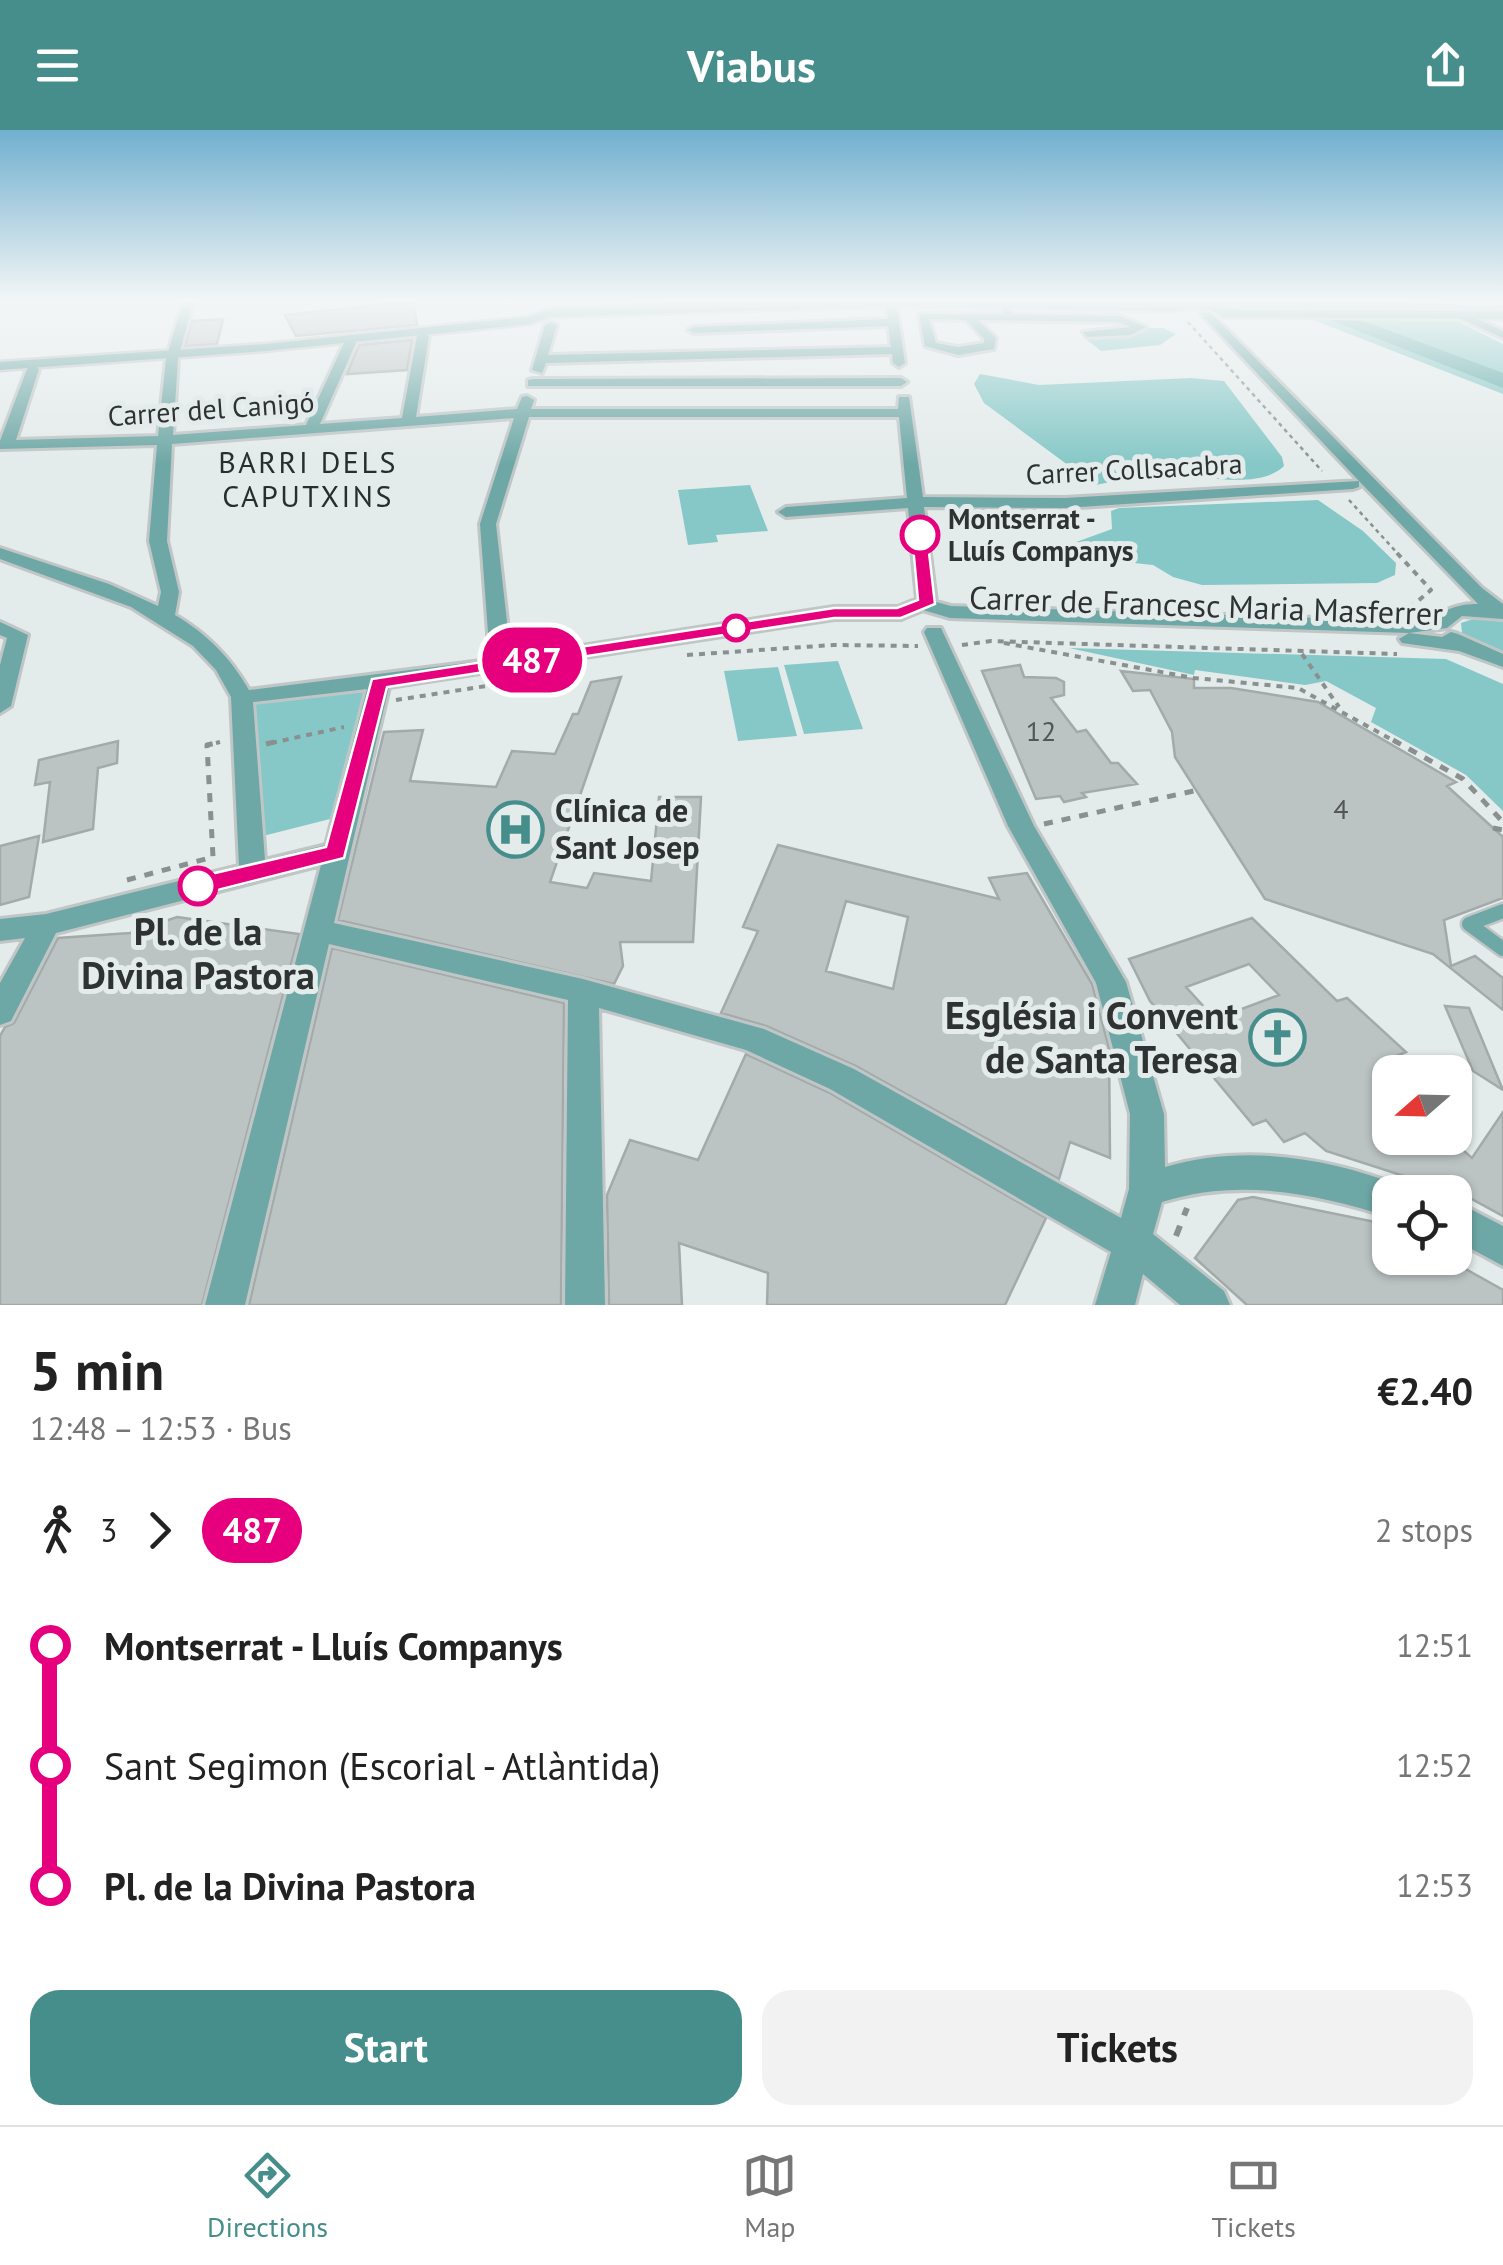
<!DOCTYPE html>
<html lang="en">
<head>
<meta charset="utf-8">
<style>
  :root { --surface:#fff; --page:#f2f2f2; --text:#222; --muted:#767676; --line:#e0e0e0; --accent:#468e8c }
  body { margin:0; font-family:"PT Sans",sans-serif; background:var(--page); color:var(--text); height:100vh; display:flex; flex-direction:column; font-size:38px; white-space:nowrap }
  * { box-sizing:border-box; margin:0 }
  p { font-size:32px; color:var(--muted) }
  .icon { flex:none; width:55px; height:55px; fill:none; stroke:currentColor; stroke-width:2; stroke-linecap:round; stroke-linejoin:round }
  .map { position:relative; height:1175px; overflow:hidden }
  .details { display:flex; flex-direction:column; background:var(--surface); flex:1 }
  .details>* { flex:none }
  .badge { padding:0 20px; border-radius:32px; font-size:35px; line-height:65px }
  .needle { width:65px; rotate:250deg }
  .buttons { position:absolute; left:1372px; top:925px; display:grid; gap:20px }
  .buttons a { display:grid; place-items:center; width:100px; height:100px; border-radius:20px; background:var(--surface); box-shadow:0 2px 8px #0004; font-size:50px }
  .map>.badge { position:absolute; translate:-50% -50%; box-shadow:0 0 0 5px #fff }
  .legs { display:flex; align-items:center; gap:15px; height:110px; padding:0 30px; font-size:32px }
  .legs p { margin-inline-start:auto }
  .headline { display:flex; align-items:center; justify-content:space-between; height:170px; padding:0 30px }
  h1 { font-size:55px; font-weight:600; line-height:75px }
  .action { display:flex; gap:20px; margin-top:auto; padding:20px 30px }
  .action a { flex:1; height:115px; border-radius:30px; background:var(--accent); color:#fff; font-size:40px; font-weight:600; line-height:115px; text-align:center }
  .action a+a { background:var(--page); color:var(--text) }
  ul { padding:0 30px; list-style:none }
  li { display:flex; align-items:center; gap:35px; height:120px; font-size:38px }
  li i { display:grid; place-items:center; width:15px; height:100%; margin:0 12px; background:currentColor }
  li i::after { content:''; width:25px; height:25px; margin:-12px; border:8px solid; border-radius:50%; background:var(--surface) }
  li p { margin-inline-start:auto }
  li:first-child i { background:linear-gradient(#0000 50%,currentColor 0) }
  li:last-child i { background:linear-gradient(currentColor 50%,#0000 0) }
  header { display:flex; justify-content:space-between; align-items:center; height:130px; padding:0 30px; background:var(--accent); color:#fff; font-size:45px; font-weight:600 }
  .menu { display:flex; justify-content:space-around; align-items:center; height:140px; border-top:2px solid var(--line); background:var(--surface); font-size:28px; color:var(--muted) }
  .menu a { display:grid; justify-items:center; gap:5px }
  .menu .current { color:var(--accent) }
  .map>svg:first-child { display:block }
  .green { fill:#86c8c7 }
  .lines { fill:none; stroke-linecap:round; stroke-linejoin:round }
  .river { fill:#5faaa9; fill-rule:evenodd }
  .building { fill:#bcc3c3; stroke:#a3aaaa; stroke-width:2.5; fill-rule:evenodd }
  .service-casing { stroke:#c0c6c6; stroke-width:19 }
  .minor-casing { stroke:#c0c6c6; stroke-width:6 }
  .tertiary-casing { stroke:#c0c6c6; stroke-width:5 }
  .path-far3 { stroke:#8a8f8f; stroke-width:2.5; stroke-dasharray:4 4; stroke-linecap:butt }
  .path-far2 { stroke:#8a8f8f; stroke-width:4; stroke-dasharray:6 6; stroke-linecap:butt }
  .path-far1 { stroke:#8a8f8f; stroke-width:5; stroke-dasharray:9 9; stroke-linecap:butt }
  .path { stroke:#8a8f8f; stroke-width:6; stroke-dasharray:11 11; stroke-linecap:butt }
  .service { stroke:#6ea8a6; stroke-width:14 }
  .minor { fill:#6ea8a6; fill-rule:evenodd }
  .tertiary { fill:#6ea8a6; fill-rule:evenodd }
  .line-1 { fill:#e6007e; stroke:#fff; stroke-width:2.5 }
  .stop-1-dot { fill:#fff; stroke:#e6007e; stroke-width:5 }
  .labels { text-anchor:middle; stroke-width:10; stroke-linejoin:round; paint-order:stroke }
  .far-street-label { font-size:28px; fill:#2f3232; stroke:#e4ebeb }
  .far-stop-label { font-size:28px; font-weight:bold; fill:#2f3232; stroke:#e4ebeb; text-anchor:start }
  .number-label { font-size:28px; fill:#525656 }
  .far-neighbourhood-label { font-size:30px; letter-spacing:2.5px; fill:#282e2d; stroke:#e4ebeb }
  .street-label { font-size:32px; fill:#2f3232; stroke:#e4ebeb }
  .poi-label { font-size:32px; font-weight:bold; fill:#2f3232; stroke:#e4ebeb; text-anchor:start }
  .near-stop-label { font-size:38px; font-weight:bold; fill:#2f3232; stroke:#e4ebeb }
  .near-poi-label { font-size:38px; font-weight:bold; fill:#2f3232; stroke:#e4ebeb; text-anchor:end }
</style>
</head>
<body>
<header><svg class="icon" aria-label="menu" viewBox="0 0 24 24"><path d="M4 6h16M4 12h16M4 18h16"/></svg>Viabus<svg class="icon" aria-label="share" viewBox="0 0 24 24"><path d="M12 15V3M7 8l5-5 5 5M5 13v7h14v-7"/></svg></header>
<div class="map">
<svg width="1503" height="1175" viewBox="0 0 1503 1175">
  <rect width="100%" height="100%" fill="#e4ebeb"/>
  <path class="green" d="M 1205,169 L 1503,175 L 1503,181 L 1439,182 L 1503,214 L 1503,264 L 1306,187 L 1224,186 Z
    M 1147,198 L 1163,198 L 1176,204 L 1160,215 L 1101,221 L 1086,209 L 1139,204 Z
    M 980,244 L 1039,255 L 1191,248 L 1224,251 L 1282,327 L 1284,336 C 1251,368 1158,335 1117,332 L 1112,336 L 1122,350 L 1095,355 L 984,273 L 974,254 Z
    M 750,355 L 768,401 L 716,405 L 718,412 L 688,415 L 678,360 Z
    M 1318,370 L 1363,401 L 1396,433 L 1395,445 L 1377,453 L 1202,455 L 1173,447 L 1153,435 L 1085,428 L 1068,415 L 1112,399 L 1111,381 L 1119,378 Z
    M 1476,488 L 1503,492 L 1503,523 L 1462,503 L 1461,493 Z
    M 1069,518 L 1446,529 L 1503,554 L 1503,681 L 1466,645 L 1371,592 L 1376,578 L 1326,551 L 1305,555 L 1195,540 L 1194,545 Z
    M 838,531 L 863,599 L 804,604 L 784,535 Z
    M 778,537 L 797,606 L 738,611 L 724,541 Z
    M 370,556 L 330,689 L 259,707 L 252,569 Z"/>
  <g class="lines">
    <path class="river" d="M 1277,169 L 1304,169 L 1503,243 L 1503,258 Z"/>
  </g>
  <path class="building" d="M 413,171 L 417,195 L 296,206 L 285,185 Z
    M 223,189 L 217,214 L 185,216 L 192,191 Z
    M 412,210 L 407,240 L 347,244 L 359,215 Z
    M 1020,535 L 1024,547 L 1056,548 L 1064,552 L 1064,565 L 1051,568 L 1077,602 L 1086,600 L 1111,633 L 1118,633 L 1137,654 L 1082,663 L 1086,667 L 1064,672 L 1060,666 L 1036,669 L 982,541 Z
    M 1121,541 L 1194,549 L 1194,558 L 1231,558 L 1318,572 L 1456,652 L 1447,656 L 1503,707 L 1503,768 L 1444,790 L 1451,836 L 1475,826 L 1503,848 L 1503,880 L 1433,824 L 1265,769 L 1175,627 L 1172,602 L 1150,560 L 1133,561 Z
    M 621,547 L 550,752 L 587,758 L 594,743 L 651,751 L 659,667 L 701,667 L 693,812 L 620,812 L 623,836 L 614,854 L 338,790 L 384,602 L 423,600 L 410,651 L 496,657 L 512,621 L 555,624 L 573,584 L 578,584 L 591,552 Z
    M 118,611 L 117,633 L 98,638 L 93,699 L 43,712 L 50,652 L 35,655 L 39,630 Z
    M 39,706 L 29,767 L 0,775 L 0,716 Z
    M 778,715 L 999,769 L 989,748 L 1027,743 L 1092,854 L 1109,918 L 1110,1028 L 1070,1012 L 1059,1049 L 856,936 L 766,896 L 721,883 L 758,801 L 743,797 ZM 846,771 L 908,787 L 893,859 L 826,841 Z
    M 177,787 L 299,804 L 202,1175 L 0,1175 L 0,906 L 5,897 L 14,893 L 58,808 L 130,803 Z
    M 1252,788 L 1337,871 L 1347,868 L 1406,922 L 1394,927 L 1410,942 L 1390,942 L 1390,1008 L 1449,1008 L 1472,1028 L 1503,982 L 1503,1086 L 1466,1066 L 1326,1021 L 1305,1003 L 1284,1012 L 1266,990 L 1253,995 L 1150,871 L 1129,829 ZM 1249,834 L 1279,865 L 1215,889 L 1186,857 Z
    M 332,818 L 564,873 L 561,1175 L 249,1175 Z
    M 1445,876 L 1469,878 L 1503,960 L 1473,941 Z
    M 746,924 L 828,962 L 1046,1088 L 1005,1175 L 767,1175 L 768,1143 L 679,1113 L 682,1175 L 609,1175 L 607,1065 L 630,1010 L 698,1030 Z
    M 1253,1067 L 1390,1095 L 1390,1128 L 1446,1128 L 1503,1160 L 1503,1175 L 1247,1175 L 1195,1128 L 1238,1070 Z"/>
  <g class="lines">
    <defs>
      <path id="service" d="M 1503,781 L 1469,794 L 1503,819"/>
      <path id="minor" d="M 184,169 L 194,169 L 178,229 L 173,305 L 306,295 L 344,213 L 350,209 L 356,213 L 320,294 L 402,288 L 417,206 L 423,203 L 429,206 L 416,287 L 517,279 L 522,267 L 527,266 L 534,270 L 531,279 L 898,279 L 899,267 L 909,267 L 923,367 L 1065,368 L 1359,351 L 1201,184 L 1210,182 L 1482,458 L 1503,474 L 1503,489 L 1462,486 L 1447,498 L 1409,503 L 1442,507 L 1451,502 L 1458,504 L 1503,524 L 1503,537 L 1459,521 L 1402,513 L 1399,509 L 1409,503 L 950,488 L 923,480 L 901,489 L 834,489 L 389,557 L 334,793 L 583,849 L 764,899 L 854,939 L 1121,1088 L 1129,1059 L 1130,984 L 1096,853 L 1008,696 L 924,502 L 927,498 L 941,498 L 1034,696 L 1126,852 L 1164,984 L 1165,1037 C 1242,1014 1328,1027 1403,1057 L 1405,1062 L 1390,1062 L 1390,1087 C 1313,1063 1240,1048 1162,1072 L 1153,1104 L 1224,1161 L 1230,1175 L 1180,1175 L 1143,1144 L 1135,1175 L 1095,1175 L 1111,1122 L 830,959 L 746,920 L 599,878 L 605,1175 L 565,1175 L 568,870 L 329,814 L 245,1175 L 205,1175 L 321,735 L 56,803 L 11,891 L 0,895 L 0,853 L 25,808 L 0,811 L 0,789 L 46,784 L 239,736 L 231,567 L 216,540 L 193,516 L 131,477 L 0,429 L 0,418 L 109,454 L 158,476 L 161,462 L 149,411 L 157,315 L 0,319 L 0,311 L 27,239 L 33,235 L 39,239 L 16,310 L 158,306 L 166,229 ZM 529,287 L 899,287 L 907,368 L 786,377 L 778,382 L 786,387 L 908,378 L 917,469 L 898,477 L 834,477 L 511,527 L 496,394 ZM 514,288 L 480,394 L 490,530 L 249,560 C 230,527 207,504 175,485 L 179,462 L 167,411 L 172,314 ZM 1359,351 L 1478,474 C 1451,473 1436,488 1410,491 L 951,476 L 936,472 L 924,377 L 1065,378 L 1353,359 L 1359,357 ZM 367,559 L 326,715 L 265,730 L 253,572 Z
        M 890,169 L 896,172 L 905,233 L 899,237 L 893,233 L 892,224 L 546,233 L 542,243 L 532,240 L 545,195 L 551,192 L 557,195 L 548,225 L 891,217 L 888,196 L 694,203 L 688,200 L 694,197 L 888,189 L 886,172 Z
        M 1007,175 L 1014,184 L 1119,186 L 1146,197 L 1130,205 L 1087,207 L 1083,202 L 1131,197 L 1118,192 L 978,190 L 996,208 L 994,219 L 958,225 L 925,216 L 919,184 L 1003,184 L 1002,178 ZM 929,189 L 966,190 L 984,209 L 984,213 L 958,217 L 936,213 Z
        M 1457,183 L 1465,183 L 1503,201 L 1503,208 L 1457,187 Z
        M 533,249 L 901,248 L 907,252 L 901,256 L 528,256 L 528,250 Z
        M 0,492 L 28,505 L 11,576 L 0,583 L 0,535 L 7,508 L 0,505 Z
        M 1455,1071 L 1503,1096 L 1503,1136 L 1455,1110 Z"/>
      <path id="tertiary" d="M 868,169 L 1171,173 L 1192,169 L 1244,180 L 1503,181 L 1503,189 L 1223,187 C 1209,176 1191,177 1171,181 L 891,176 L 550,187 L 530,194 L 265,221 L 0,240 L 0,232 L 265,214 L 528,187 L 548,179 Z"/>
    </defs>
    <use href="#service" class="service-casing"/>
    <use href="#minor" class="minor-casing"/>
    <use href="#tertiary" class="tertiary-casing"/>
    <path class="path-far3" d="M 1188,192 L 1322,341
      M 1349,370 L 1399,425"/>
    <path class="path-far2" d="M 1397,423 L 1431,460 L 1406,481
      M 1004,513 L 1194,548 L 1298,558 L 1398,613
      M 962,515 L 991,511 L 1397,524
      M 1302,524 L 1339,577
      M 687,525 L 833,515 L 918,516
      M 396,570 L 525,550
      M 216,613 L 220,612
      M 271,613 L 344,597"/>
    <path class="path-far1" d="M 1393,610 L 1463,649 L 1503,692
      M 266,614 L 282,610
      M 1044,694 L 1198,660
      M 1493,698 L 1503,700
      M 127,750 L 213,727 L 207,615 L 220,612"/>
    <path class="path" d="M 1176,1106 L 1187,1078"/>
    <use href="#service" class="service"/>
    <use href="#minor" class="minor"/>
    <use href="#tertiary" class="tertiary"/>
  </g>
  <linearGradient id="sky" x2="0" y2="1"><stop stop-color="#71b0cf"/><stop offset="0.51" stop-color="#f3f6f6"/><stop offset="1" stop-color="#f3f6f6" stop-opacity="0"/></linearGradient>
  <rect width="1503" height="334" fill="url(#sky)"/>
  <path class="line-1" d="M 920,400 L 927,405 L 935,474 L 901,488 L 834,488 L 387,557 L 344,728 L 198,765 L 187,756 L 198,747 L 326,717 L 372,549 L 834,478 L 897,478 L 918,470 L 912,405 Z"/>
  <defs>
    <symbol id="hospital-ring" viewBox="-11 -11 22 22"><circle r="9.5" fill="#e4ebeb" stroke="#468e8c" stroke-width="1.5"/><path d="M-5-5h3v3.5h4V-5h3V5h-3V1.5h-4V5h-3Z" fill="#468e8c"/></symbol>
    <symbol id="church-ring" viewBox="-11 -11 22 22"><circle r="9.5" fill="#e4ebeb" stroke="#468e8c" stroke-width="1.5"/><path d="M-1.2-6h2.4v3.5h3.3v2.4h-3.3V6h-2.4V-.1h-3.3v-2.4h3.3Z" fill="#468e8c"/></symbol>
  </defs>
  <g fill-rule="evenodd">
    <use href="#hospital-ring" x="484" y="668" width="63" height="63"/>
    <use href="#church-ring" x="1246" y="876" width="63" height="63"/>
  </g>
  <g class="stop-1-dot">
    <circle cx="920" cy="405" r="18"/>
    <circle cx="736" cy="498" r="12"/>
    <circle cx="198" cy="756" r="18"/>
  </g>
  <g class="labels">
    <g class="far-street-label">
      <text transform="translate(211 279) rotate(-4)" y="10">Carrer del Canigó</text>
      <text transform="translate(1134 339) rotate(-3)" y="10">Carrer Collsacabra</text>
    </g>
    <g class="far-stop-label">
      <text x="948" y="399">Montserrat -<tspan x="948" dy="32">Lluís Companys</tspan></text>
    </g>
    <g class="number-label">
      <text x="1041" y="611">12</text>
      <text x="1341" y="689">4</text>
    </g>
    <g class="far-neighbourhood-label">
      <text x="308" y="343">BARRI DELS<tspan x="308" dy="34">CAPUTXINS</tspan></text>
    </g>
    <g class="street-label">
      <text transform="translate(1206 476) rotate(2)" y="11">Carrer de Francesc Maria Masferrer</text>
    </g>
    <g class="poi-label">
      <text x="555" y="692">Clínica de<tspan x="555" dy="37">Sant Josep</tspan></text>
    </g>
    <g class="near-stop-label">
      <text x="198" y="815">Pl. de la<tspan x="198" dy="44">Divina Pastora</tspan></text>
    </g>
    <g class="near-poi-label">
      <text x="1238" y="899">Església i Convent<tspan x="1238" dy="44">de Santa Teresa</tspan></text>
    </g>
  </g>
</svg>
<div class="buttons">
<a><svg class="needle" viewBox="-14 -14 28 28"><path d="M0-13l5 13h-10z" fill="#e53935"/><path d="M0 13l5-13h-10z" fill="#767676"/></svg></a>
<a><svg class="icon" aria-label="locate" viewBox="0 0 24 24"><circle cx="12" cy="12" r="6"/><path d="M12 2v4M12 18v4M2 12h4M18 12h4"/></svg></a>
</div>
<b class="badge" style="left:532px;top:530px;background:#e6007e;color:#fff">487</b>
</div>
<section class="details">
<div class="headline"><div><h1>5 min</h1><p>12:48 – 12:53 · Bus</p></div><b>€2.40</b></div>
<div class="legs"><svg class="icon" aria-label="walk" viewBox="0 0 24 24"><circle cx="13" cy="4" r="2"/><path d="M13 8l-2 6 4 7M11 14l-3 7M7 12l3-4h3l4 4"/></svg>3<svg class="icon" aria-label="forward" viewBox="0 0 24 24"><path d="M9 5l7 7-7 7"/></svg><b class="badge" style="background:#e6007e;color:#fff">487</b><p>2 stops</p></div>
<ul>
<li><i style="color:#e6007e"></i><b>Montserrat - Lluís Companys</b><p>12:51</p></li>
<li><i style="color:#e6007e"></i><span>Sant Segimon (Escorial - Atlàntida)</span><p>12:52</p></li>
<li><i style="color:#e6007e"></i><b>Pl. de la Divina Pastora</b><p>12:53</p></li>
</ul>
<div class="action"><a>Start</a><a>Tickets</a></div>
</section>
<nav class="menu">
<a class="current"><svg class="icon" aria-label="directions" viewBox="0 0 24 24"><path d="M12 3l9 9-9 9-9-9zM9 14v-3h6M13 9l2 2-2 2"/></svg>Directions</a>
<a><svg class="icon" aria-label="map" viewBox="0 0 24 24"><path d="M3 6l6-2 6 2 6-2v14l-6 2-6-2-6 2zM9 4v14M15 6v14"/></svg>Map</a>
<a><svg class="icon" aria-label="tickets" viewBox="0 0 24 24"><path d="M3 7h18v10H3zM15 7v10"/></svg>Tickets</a>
</nav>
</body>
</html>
